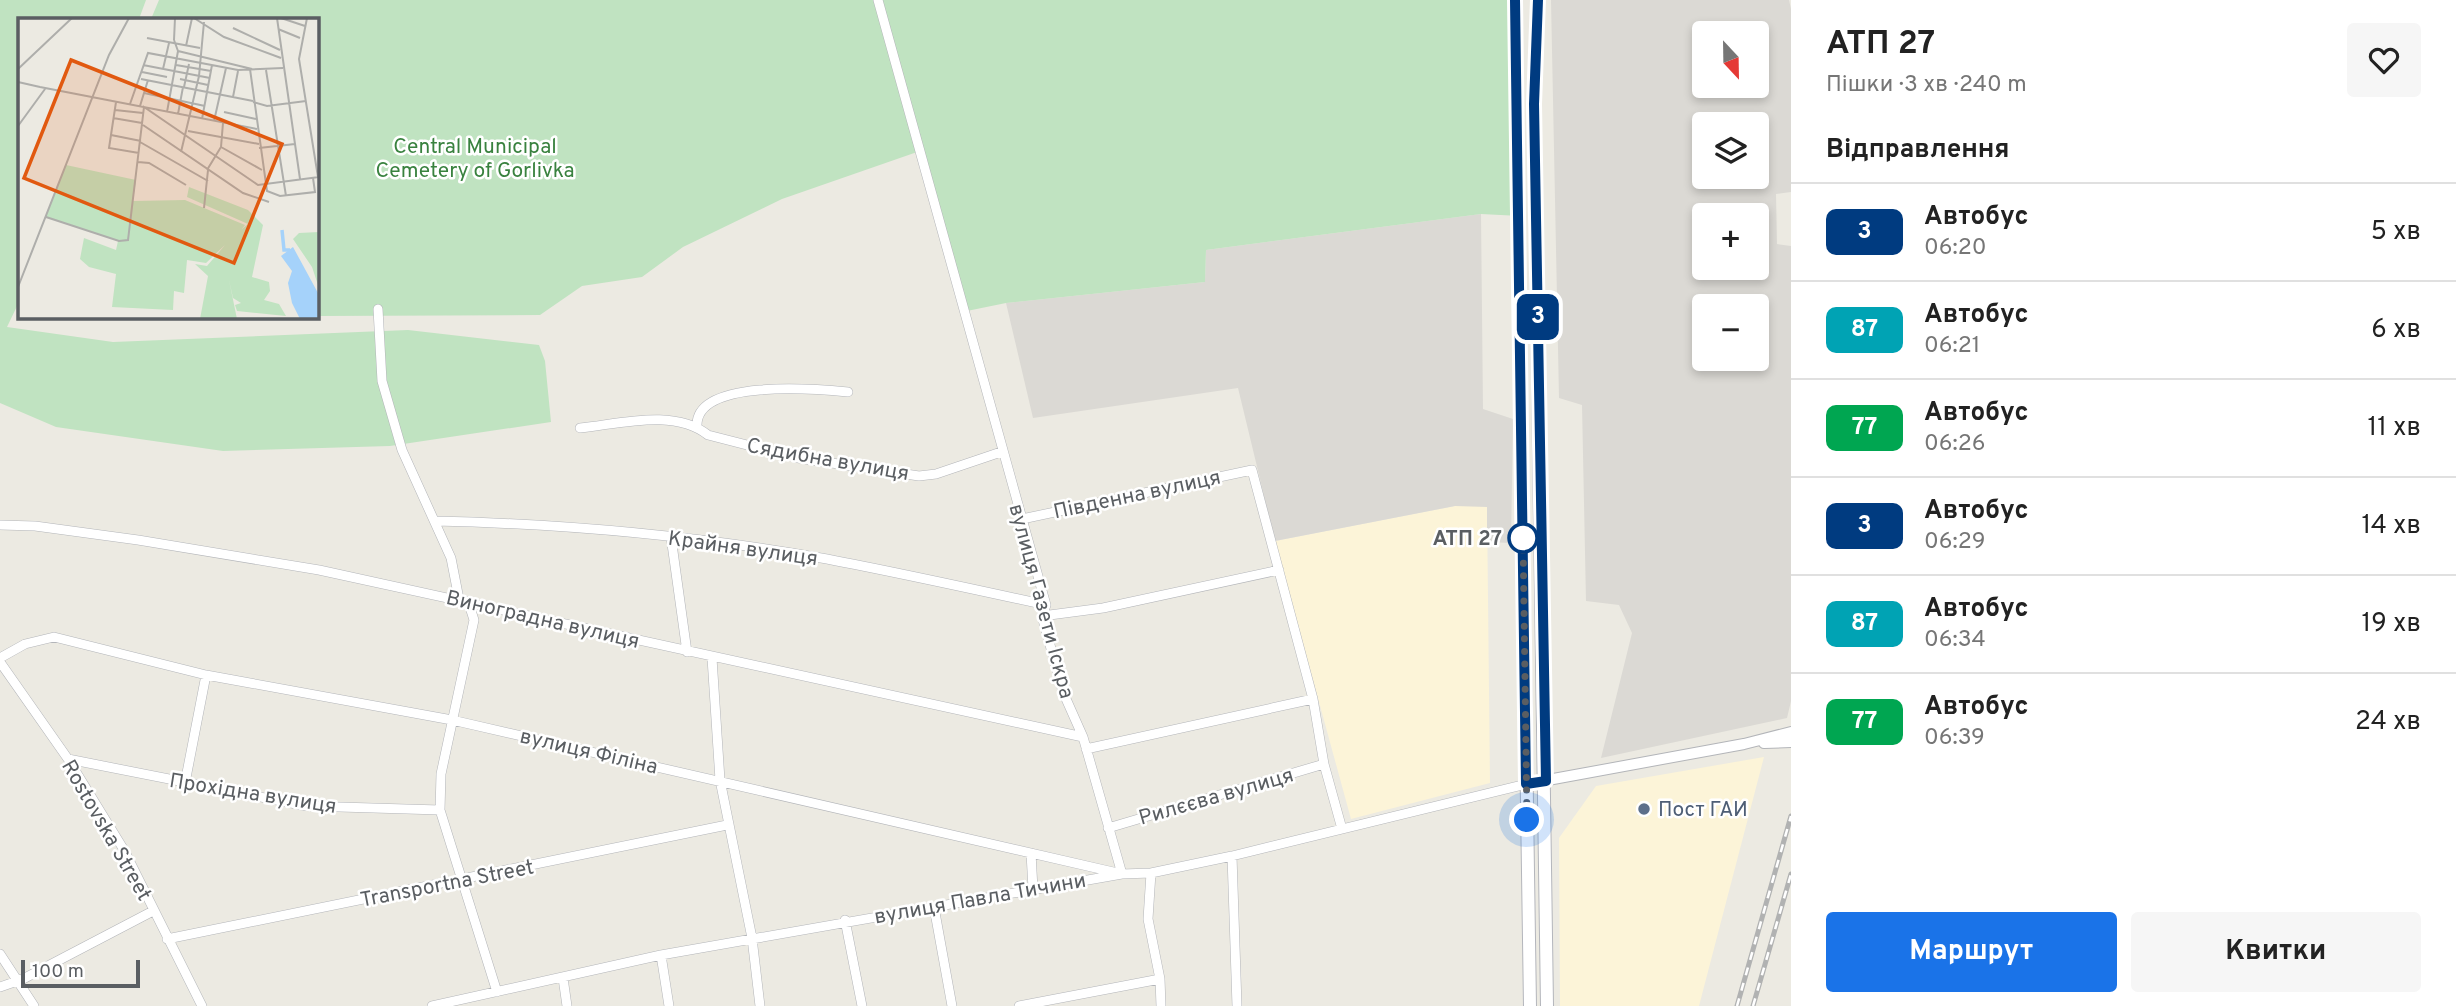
<!DOCTYPE html>
<html lang="uk">
<head>
<meta charset="utf-8">
<style>
  :root { --surface:#fff; --page:#f6f6f6; --text:#222; --muted:#767676; --line:#e0e0e0; --accent:#1a73e8 }
  body { margin:0; font-family:Overpass,sans-serif; background:var(--page); color:var(--text); height:100vh; display:flex; flex-direction:column; font-size:26px; white-space:nowrap }
  * { box-sizing:border-box; margin:0 }
  p { font-size:23px; color:var(--muted) }
  .icon { flex:none; width:38px; height:38px; fill:none; stroke:currentColor; stroke-width:2; stroke-linecap:round; stroke-linejoin:round }
  .map { position:relative; flex:1; overflow:hidden }
  .sheet { display:flex; flex-direction:column; background:var(--surface); width:665px }
  .sheet>* { flex:none }
  .badge { padding:0 14px; border-radius:10px; font-size:24px; line-height:46px }
  .needle { width:46px; rotate:158deg }
  .tools { position:absolute; left:1692px; top:21px; display:grid; gap:14px }
  .tools a { display:grid; place-items:center; width:77px; height:77px; border-radius:7px; background:var(--surface); box-shadow:0 4px 10px #0003; font-size:35px }
  .scale { position:absolute; left:21px; bottom:18px; width:119px; box-sizing:border-box; padding-left:7px; border:4px solid #5a5e62; border-top:0; font-size:19px; line-height:24px; white-space:nowrap; color:#5a5e62; -webkit-text-stroke:5px #fff; paint-order:stroke }
  .you { position:absolute; width:35px; height:35px; margin:-18px; border:5px solid #fff; border-radius:50%; background:#1a73e8; box-shadow:0 0 0 10px #1a73e833 }
  .map>.badge { position:absolute; translate:-50% -50%; box-shadow:0 0 0 4px #fff }
  h2 { padding:0 35px; font-size:26px; line-height:63px }
  .round { display:grid; place-items:center; flex:none; width:74px; height:74px; border-radius:7px; background:var(--page) }
  .head { display:flex; align-items:center; justify-content:space-between; height:119px; padding:0 35px }
  h1 { font-size:33px; font-weight:700; line-height:52px }
  .button { display:flex; gap:14px; margin-top:auto; padding:14px 35px }
  .button a { flex:1; height:80px; border-radius:7px; background:var(--accent); color:#fff; font-size:28px; font-weight:700; line-height:80px; text-align:center }
  .button a+a { background:var(--page); color:var(--text) }
  ul { padding:0; list-style:none }
  li { display:flex; align-items:center; gap:21px; height:98px; padding:0 35px; border-top:2px solid var(--line) }
  li div { flex:1 }
  li b { display:block; font-size:26px }
  li em { font-style:normal }
  li .badge { min-width:77px; font-weight:700; text-align:center }
  main { display:flex; flex:1; min-height:0 }
  .map>svg:first-child { display:block }
  .commercial { fill:#fcf4d8 }
  .industrial { fill:#dbd9d4; fill-rule:evenodd }
  .green { fill:#c0e3c1 }
  .lines { fill:none; stroke-linecap:round; stroke-linejoin:round }
  .minor-casing { stroke:#b3b5b9; stroke-width:10 }
  .tertiary-casing { stroke:#b3b5b9; stroke-width:12 }
  .secondary-casing { stroke:#b4b6bc; stroke-width:14 }
  .minor { stroke:#fff; stroke-width:9 }
  .tertiary { stroke:#fff; stroke-width:10 }
  .secondary { stroke:#fff; stroke-width:12 }
  .rail-casing { stroke:#b1b2b2; stroke-width:5 }
  .rail { stroke:#fff; stroke-width:2.5; stroke-dasharray:8; stroke-linecap:butt }
  .line-casing { stroke:#fff; stroke-width:16 }
  .line { stroke:#003b80; stroke-width:10 }
  .walk { stroke:#5a5e62; stroke-width:7; stroke-dasharray:0 12.6 }
  .stop-dot { fill:#fff; stroke:#003b80; stroke-width:3.5 }
  .service-dot { fill:#5c6f8a; stroke:#fff; stroke-width:2.5 }
  .labels { text-anchor:middle; stroke-width:5; stroke-linejoin:round; paint-order:stroke }
  .park-label { font-size:21px; fill:#39823f; stroke:#fff }
  .street-label { font-size:21px; fill:#5a5e62; stroke:#fff }
  .stop-label { font-size:21px; font-weight:bold; fill:#5a5e62; stroke:#fff; text-anchor:end }
  .service-label { font-size:21px; fill:#4e5e75; stroke:#fff; text-anchor:start }
  .inset-river { fill:none; stroke:#a5d2fa; stroke-width:3.5 }
  .inset-road { fill:none; stroke:#aeaeab; stroke-width:2 }
  .view { fill:#e15910; fill-opacity:0.15; stroke:#e15910; stroke-width:3.5 }
  .inset-edge { fill:none; stroke:#5a5e62; stroke-width:3.5 }
</style>
</head>
<body>
<main>
<div class="map">
<svg width="1791" height="1006" viewBox="0 0 1791 1006">
  <rect width="100%" height="100%" fill="#eceae2"/>
  <path class="commercial" d="M 1455,506 L 1487,506 L 1490,783 L 1351,819 L 1275,541 Z
    M 1764,757 L 1699,1006 L 1560,1006 L 1559,838 L 1596,786 Z"/>
  <path class="industrial" d="M 1551,0 L 1789,0 L 1791,9 L 1791,192 L 1776,194 L 1777,244 L 1791,246 L 1791,701 L 1787,718 L 1601,758 L 1632,633 L 1619,605 L 1586,601 L 1582,405 L 1559,398 ZM 1704,33 L 1757,33 L 1757,86 L 1704,86 ZM 1704,124 L 1757,124 L 1757,177 L 1704,177 ZM 1704,215 L 1757,215 L 1757,268 L 1704,268 ZM 1704,306 L 1757,306 L 1757,359 L 1704,359 Z
    M 1481,214 L 1483,409 L 1513,419 L 1511,543 L 1487,542 L 1487,507 L 1455,506 L 1275,541 L 1238,388 L 1033,418 L 1006,303 L 1205,282 L 1206,250 Z"/>
  <path class="green" d="M 0,0 L 146,0 L 139,19 L 19,19 L 19,302 L 7,327 L 113,342 L 408,330 L 539,345 L 545,361 L 551,422 L 390,446 L 223,451 L 56,427 L 0,403 Z
    M 159,0 L 1515,0 L 1520,216 L 1481,214 L 1206,250 L 1205,282 L 1006,303 L 962,312 L 920,151 L 782,199 L 683,247 L 642,277 L 582,286 L 540,315 L 317,316 L 317,19 L 151,19 Z"/>
  <g class="lines">
    <defs>
      <path id="minor" d="M 878,0 L 1046,605 L 1042,616 L 1063,692 L 1083,737 L 1122,874
        M 378,309 L 382,381 L 402,450 L 451,558 L 459,599
        M 697,427 C 694,378 817,389 848,392
        M 580,428 C 620,424 674,408 708,435 L 798,458 L 919,476 L 936,474 L 1001,452
        M 1022,519 L 1252,470 L 1313,699 L 1324,764 L 1342,829
        M 435,521 C 566,524 698,536 827,559 C 900,573 973,589 1046,605
        M 0,525 L 35,526 L 138,540 L 319,570 L 1083,737
        M 671,537 L 687,652
        M 468,601 L 474,620 L 441,774 L 440,810 L 497,992
        M 1042,616 L 1103,608 L 1279,570
        M 0,658 L 25,644 L 54,637 L 206,675 L 452,720 L 1122,874
        M 712,658 L 720,780 L 752,938 L 760,1006
        M 0,662 L 68,759 L 124,850 L 202,1006
        M 1086,749 L 1313,699
        M 68,759 L 306,806 L 440,810
        M 185,783 L 206,675
        M 1108,828 L 1324,764
        M 1031,853 L 1033,889
        M 1232,856 L 1237,1006
        M 1151,873 L 1148,919 L 1160,979 L 1161,1006
        M 934,907 L 952,1006
        M 845,920 L 862,1006
        M 167,939 L 727,825
        M 0,954 L 34,1006
        M 661,955 L 669,1006
        M 563,978 L 567,1006
        M 0,987 L 23,979 L 153,911
        M 432,1006 L 661,955 L 1122,874 L 1151,873 L 1232,856 L 1526,784
        M 1019,1006 L 1160,979"/>
      <path id="tertiary" d="M 1764,743 L 1791,742
        M 1526,784 L 1744,744 L 1791,732"/>
      <path id="secondary" d="M 1515,0 L 1530,1006
        M 1538,0 L 1534,104 L 1547,1006"/>
    </defs>
    <use href="#minor" class="minor-casing"/>
    <use href="#tertiary" class="tertiary-casing"/>
    <use href="#secondary" class="secondary-casing"/>
    <use href="#minor" class="minor"/>
    <use href="#tertiary" class="tertiary"/>
    <use href="#secondary" class="secondary"/>
    <defs>
      <path id="rail" d="M 1737,1006 L 1791,816
        M 1753,1006 L 1791,874"/>
    </defs>
    <use href="#rail" class="rail-casing"/>
    <use href="#rail" class="rail"/>
  </g>
  <g class="lines">
    <defs>
      <path id="line" d="M 1515,0 L 1526,784 L 1546,781 L 1534,104 L 1538,0"/>
    </defs>
    <use href="#line" class="line-casing"/>
    <use href="#line" class="line"/>
    <path class="walk" d="M 1523,538 L 1527,820"/>
  </g>
  <circle class="stop-dot" cx="1523" cy="538" r="14"/>
  <circle class="service-dot" cx="1644" cy="809" r="7"/>
  <g class="labels">
    <g class="park-label">
      <text x="475" y="153">Central Municipal<tspan x="475" dy="24">Cemetery of Gorlivka</tspan></text>
    </g>
    <g class="street-label">
      <text transform="translate(828 459) rotate(10)" y="7">Сядибна вулиця</text>
      <text transform="translate(1137 494) rotate(-12)" y="7">Південна вулиця</text>
      <text transform="translate(743 548) rotate(8)" y="7">Крайня вулиця</text>
      <text transform="translate(1042 601) rotate(75)" y="7">вулиця Газети Іскра</text>
      <text transform="translate(543 619) rotate(13)" y="7">Виноградна вулиця</text>
      <text transform="translate(589 751) rotate(13)" y="7">вулиця Філіна</text>
      <text transform="translate(253 793) rotate(9)" y="7">Прохідна вулиця</text>
      <text transform="translate(1216 796) rotate(-16)" y="7">Рилєєва вулиця</text>
      <text transform="translate(107 830) rotate(60)" y="7">Rostovska Street</text>
      <text transform="translate(447 883) rotate(-11)" y="7">Transportna Street</text>
      <text transform="translate(980 898) rotate(-10)" y="7">вулиця Павла Тичини</text>
    </g>
    <g class="stop-label">
      <text x="1502" y="545">АТП 27</text>
    </g>
    <g class="service-label">
      <text x="1658" y="816">Пост ГАИ</text>
    </g>
  </g>
  <g transform="translate(18 18)">
    <rect width="301" height="301" fill="#eceae2"/>
    <path d="M 48,147 L 118,162 L 115,183 L 167,182 L 227,207 L 224,211 L 230,206 L 169,179 L 171,169 L 230,192 L 245,207 L 234,259 L 251,264 L 252,273 L 246,282 L 261,286 L 268,298 L 219,293 L 217,287 L 223,285 L 215,280 L 211,262 L 219,301 L 182,301 L 190,258 L 177,246 L 189,248 L 207,227 L 188,245 L 169,242 L 166,275 L 156,273 L 155,292 L 94,289 L 98,256 L 71,249 L 62,241 L 66,220 L 98,232 L 100,223 L 28,199 ZM 301,214 L 301,270 L 294,249 L 275,221 L 281,215 Z" fill="#c0e3c1"/>
    <path d="M 275,229 L 300,275 L 301,301 L 282,301 L 274,285 L 270,265 L 274,253 L 263,238 Z" fill="#a5d2fa"/>
    <path class="inset-river" d="M 264,212 L 266,232 L 272,232"/>
    <path class="inset-road" d="M 176,0 L 206,19 L 263,40M 259,0 L 282,161M 263,0 L 287,8M 289,0 L 281,41 L 300,159M 215,10 L 262,32M 260,11 L 282,20M 129,20 L 182,30M 156,22 L 157,0M 168,28 L 174,0M 160,33 L 234,51M 125,47 L 192,60M 158,47 L 193,53M 0,51 L 54,0M 145,51 L 151,25M 232,51 L 249,173 L 262,178 L 297,174 L 295,160M 248,52 L 268,178M 124,54 L 149,59M 123,61 L 235,83M 162,61 L 190,67M 0,64 L 22,69M 22,69 L 239,111M 166,69 L 171,46M 126,75 L 187,88M 215,79 L 220,53M 98,84 L 91,130 L 121,135M 235,84 L 249,88 L 288,83M 112,86 L 130,35 L 220,52 L 265,50M 122,88 L 130,62M 97,92 L 125,95M 149,94 L 160,33 L 156,22M 206,94 L 238,101M 160,96 L 165,69M 95,100 L 124,105M 184,101 L 194,47M 196,103 L 208,50M 125,107 L 225,175 L 251,184M 0,108 L 27,71M 170,113 L 241,126M 93,117 L 123,123M 122,124 L 190,163M 203,129 L 244,152M 241,130 L 277,126M 163,134 L 181,58 L 186,4M 120,144 L 131,145 L 168,167M 189,152 L 203,129 L 205,105M 186,190 L 190,152M 28,199 L 101,223 L 110,222 L 126,89 L 240,167 L 301,159M 0,269 L 91,37 L 111,0"/>
    <path class="view" d="M 53,42 L 264,126 L 216,245 L 6,160 Z"/>
    <rect width="301" height="301" class="inset-edge"/>
  </g>
</svg>
<div class="tools">
<a><svg class="needle" viewBox="-14 -14 28 28"><path d="M0-13l5 13h-10z" fill="#e53935"/><path d="M0 13l5-13h-10z" fill="#767676"/></svg></a>
<a><svg class="icon" aria-label="layers" viewBox="0 0 24 24"><path d="M12 4l9 5-9 5-9-5zM3 14l9 5 9-5"/></svg></a>
<a>+</a>
<a>−</a>
</div>
<div class="scale">100 m</div>
<div class="you" style="left:1527px;top:820px"></div>
<b class="badge" style="left:1538px;top:317px;background:#003b80;color:#fff">3</b>
</div>
<section class="sheet">
<div class="head"><div><h1>АТП 27</h1><p>Пішки · 3 хв · 240 m</p></div><a class="round"><svg class="icon" aria-label="heart" viewBox="0 0 24 24"><path d="M12 20l-8-8c-3-5 5-10 8-4 3-6 11-1 8 4z"/></svg></a></div>
<h2>Відправлення</h2>
<ul>
<li><span class="badge" style="background:#003b80;color:#fff">3</span><div><b>Автобус</b><p>06:20</p></div><em>5 хв</em></li>
<li><span class="badge" style="background:#00a3b4;color:#fff">87</span><div><b>Автобус</b><p>06:21</p></div><em>6 хв</em></li>
<li><span class="badge" style="background:#00a651;color:#fff">77</span><div><b>Автобус</b><p>06:26</p></div><em>11 хв</em></li>
<li><span class="badge" style="background:#003b80;color:#fff">3</span><div><b>Автобус</b><p>06:29</p></div><em>14 хв</em></li>
<li><span class="badge" style="background:#00a3b4;color:#fff">87</span><div><b>Автобус</b><p>06:34</p></div><em>19 хв</em></li>
<li><span class="badge" style="background:#00a651;color:#fff">77</span><div><b>Автобус</b><p>06:39</p></div><em>24 хв</em></li>
</ul>
<div class="button"><a>Маршрут</a><a>Квитки</a></div>
</section>
</main>
</body>
</html>
